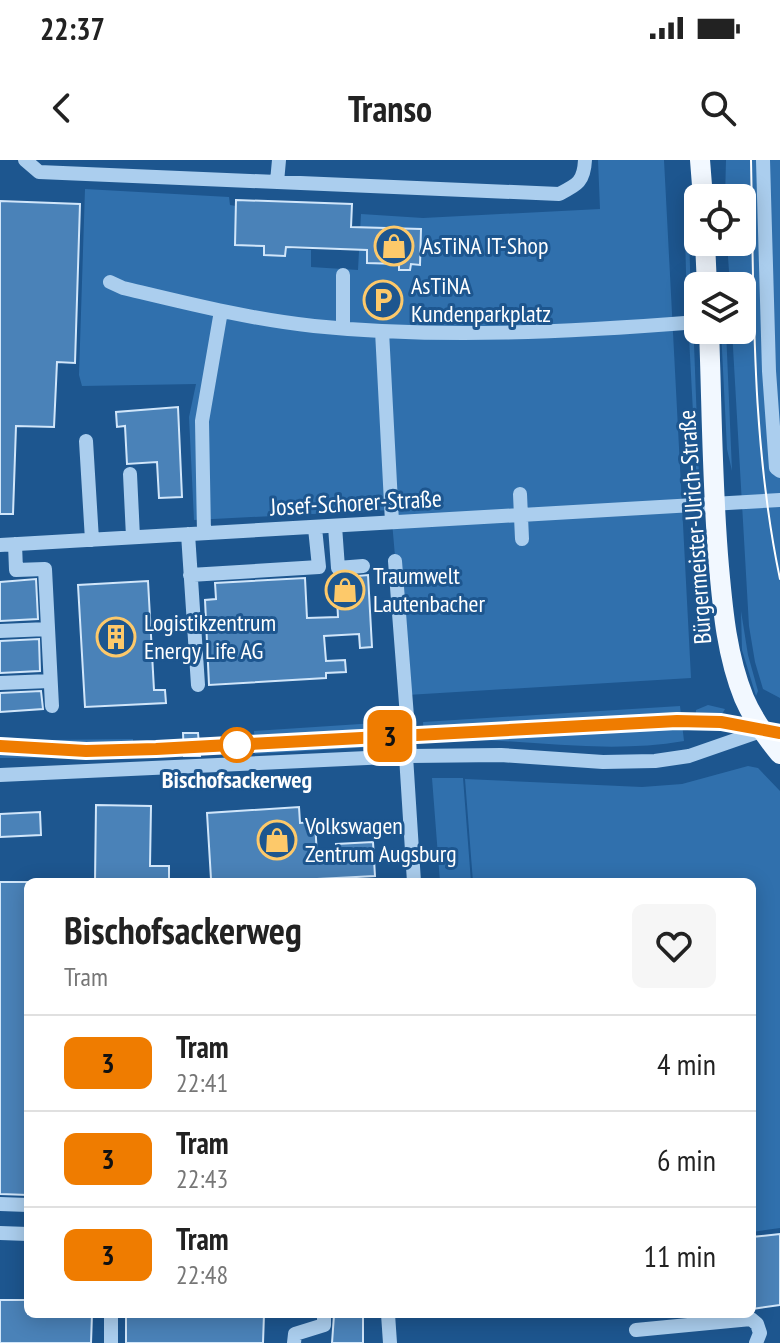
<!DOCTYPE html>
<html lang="en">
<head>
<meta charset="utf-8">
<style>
  :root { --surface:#fff; --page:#f6f6f6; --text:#222; --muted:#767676; --line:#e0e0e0 }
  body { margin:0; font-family:"PT Sans Narrow",sans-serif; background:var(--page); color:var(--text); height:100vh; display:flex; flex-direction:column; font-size:30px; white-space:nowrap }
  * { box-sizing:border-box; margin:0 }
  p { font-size:26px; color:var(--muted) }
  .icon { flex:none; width:44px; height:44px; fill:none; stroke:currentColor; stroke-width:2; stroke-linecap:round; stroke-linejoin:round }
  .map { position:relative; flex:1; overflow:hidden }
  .drawer { position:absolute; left:24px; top:718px; width:732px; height:440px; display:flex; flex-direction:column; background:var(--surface); border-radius:12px; box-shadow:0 4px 20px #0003 }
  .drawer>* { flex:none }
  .badge { padding:0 16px; border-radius:12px; font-size:28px; line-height:52px }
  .fabs { position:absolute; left:684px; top:24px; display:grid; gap:16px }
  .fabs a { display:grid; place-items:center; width:72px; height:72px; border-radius:12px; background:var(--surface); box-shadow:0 4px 20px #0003; font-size:40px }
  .map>.badge { position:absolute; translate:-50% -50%; box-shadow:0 0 0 4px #fff }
  .round { display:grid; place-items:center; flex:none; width:84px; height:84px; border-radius:12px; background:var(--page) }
  .headline { display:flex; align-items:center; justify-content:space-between; height:136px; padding:0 40px }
  h1 { font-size:38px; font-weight:800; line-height:60px }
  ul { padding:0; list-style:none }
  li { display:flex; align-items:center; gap:24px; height:96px; padding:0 40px; border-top:2px solid var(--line) }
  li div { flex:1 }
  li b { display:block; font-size:30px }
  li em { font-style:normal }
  li .badge { min-width:88px; font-weight:700; text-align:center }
  .status { display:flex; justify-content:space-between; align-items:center; height:56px; padding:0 40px; background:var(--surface); direction:ltr }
  .status svg { height:22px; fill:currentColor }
  header { display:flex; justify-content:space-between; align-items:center; height:104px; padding:0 40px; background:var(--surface); font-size:36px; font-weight:800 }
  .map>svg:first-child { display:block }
  .green { fill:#3070ad }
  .building { fill:#4a82b8; stroke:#d1e6fa; stroke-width:2 }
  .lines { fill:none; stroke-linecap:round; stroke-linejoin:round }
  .minor { stroke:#abceee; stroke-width:14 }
  .major { stroke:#f2f8ff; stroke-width:20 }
  .tram { stroke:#fff; stroke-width:2 }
  .line-casing { stroke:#fff; stroke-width:18 }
  .line { stroke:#ef7c00; stroke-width:12 }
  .stop-dot { fill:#fff; stroke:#ef7c00; stroke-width:4 }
  .labels { text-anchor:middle; stroke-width:6; stroke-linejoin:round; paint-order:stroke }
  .poi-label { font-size:24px; fill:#fff; stroke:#1d568f; text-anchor:start }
  .street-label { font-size:24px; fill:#fff; stroke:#1d568f }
  .stop-label { font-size:24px; font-weight:bold; fill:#fff; stroke:#1d568f }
</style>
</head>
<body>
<div class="status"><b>22:37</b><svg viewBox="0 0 49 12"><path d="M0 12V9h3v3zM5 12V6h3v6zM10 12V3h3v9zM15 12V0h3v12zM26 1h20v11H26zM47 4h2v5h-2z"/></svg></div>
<header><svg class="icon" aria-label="back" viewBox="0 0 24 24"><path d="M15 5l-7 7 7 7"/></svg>Transo<svg class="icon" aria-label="search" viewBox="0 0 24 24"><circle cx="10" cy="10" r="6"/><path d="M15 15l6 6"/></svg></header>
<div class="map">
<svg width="780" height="1183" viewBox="0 0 780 1183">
  <rect width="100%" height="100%" fill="#1d568f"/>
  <path class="green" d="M 598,0 L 664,0 L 691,518 L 407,535 L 391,350 L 194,360 L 189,257 L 196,224 L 82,226 L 79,215 L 85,29 L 229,37 L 230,45 L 236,46 L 235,85 L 311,90 L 311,107 L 358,110 L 361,54 L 423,58 L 600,49 Z
    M 726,0 L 780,0 L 780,538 L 763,529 L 755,502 L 749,466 L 732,170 L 742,170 L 742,126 L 730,126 L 727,82 L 742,82 L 742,38 L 725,38 Z
    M 689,73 L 691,141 L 687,148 L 685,75 Z
    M 721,170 L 726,170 L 732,311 L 727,289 Z
    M 689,177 L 694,184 L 699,317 L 696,309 Z
    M 741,451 L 748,495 L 758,531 L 756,536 L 742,490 Z
    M 708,545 L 725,549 L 714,568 L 704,563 L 695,564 L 696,550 Z
    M 680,546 L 684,581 C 597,596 511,576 424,579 L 423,562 Z
    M 391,562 L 398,565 L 397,581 L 389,586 L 255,594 L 254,571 Z
    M 0,577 L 46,580 L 133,579 L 134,597 L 0,598 Z
    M 748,606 L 758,608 L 780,631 L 780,1068 L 752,1072 L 752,722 L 473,722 L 465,619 L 642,627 L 682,624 Z
    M 432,618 L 463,618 L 471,722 L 440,722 Z"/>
  <path class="building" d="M 236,40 L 352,44 L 351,67 L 421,69 L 420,105 L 411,104 L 410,110 L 399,110 L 399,104 L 367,103 L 367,90 L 286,87 L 285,96 L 264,95 L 264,86 L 235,85 Z
    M 0,41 L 80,44 L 75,203 L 57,202 L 54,267 L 16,266 L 13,354 L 0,354 Z
    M 178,247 L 182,337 L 159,338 L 157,302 L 127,304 L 125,266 L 117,267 L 116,252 Z
    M 368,415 L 372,487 L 360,488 L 359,474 L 324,476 L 326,501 L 345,500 L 346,512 L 326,513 L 326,518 L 209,525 L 205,440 L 216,439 L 215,423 L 305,418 L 307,458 L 338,457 L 336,418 Z
    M 36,419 L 38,459 L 0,461 L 0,422 Z
    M 148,421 L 154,530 L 165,530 L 166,543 L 85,547 L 78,425 Z
    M 39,479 L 40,511 L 0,513 L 0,481 Z
    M 41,531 L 43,549 L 0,552 L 0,533 Z
    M 183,573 L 198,573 L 200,596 L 184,596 Z
    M 96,645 L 151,646 L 150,706 L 169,706 L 169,722 L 95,722 Z
    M 299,647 L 300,663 L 315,662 L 317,695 L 337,694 L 336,684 L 373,682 L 375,716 L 318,719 L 318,722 L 216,722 L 216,719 L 211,719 L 207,653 Z
    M 40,652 L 41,675 L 0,677 L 0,654 Z
    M 0,722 L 28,722 L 28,1035 L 0,1034 Z
    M 780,1074 L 780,1145 L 752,1149 L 752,1077 Z
    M 0,1140 L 28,1140 L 28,1154 L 92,1154 L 91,1183 L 0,1183 Z
    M 126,1154 L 264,1154 L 263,1183 L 126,1183 Z
    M 334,1155 L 363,1155 L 363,1183 L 332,1183 Z"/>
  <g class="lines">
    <path class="minor" d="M 25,0 L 39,12 L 559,34 C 577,25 584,22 585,0
      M 763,0 L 769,211 L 776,308 L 780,311
      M 277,22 L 279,0
      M 110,122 L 123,128 C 186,143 249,159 314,166 C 441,179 571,172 698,162
      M 343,168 L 343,115
      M 382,171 L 392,362
      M 86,281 L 92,380
      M 130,314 L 133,377
      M 520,334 L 522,379
      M 335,366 L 338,408 L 363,406
      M 204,373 L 202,261 L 221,151
      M 188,374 L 198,525
      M 15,384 L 16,410 L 45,409 L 52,546
      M 0,385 L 780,340
      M 395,401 L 410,596
      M 190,415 L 319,407 L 315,368
      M 0,471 L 48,469
      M 0,523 L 50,521
      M 406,596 L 414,722
      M 0,615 L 410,596 L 501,595 L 603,602 L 655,601 L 689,596 L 761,571
      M 0,1044 L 28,1045
      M 0,1073 L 28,1074
      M 388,1154 L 390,1183
      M 636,1170 L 751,1159 L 757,1164 L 760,1173 L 756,1183
      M 111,1183 L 111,1154
      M 294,1183 L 295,1174 L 324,1165 L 324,1154"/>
    <path class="major" d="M 700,0 L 703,38
      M 705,82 L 707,126
      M 709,170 C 712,249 712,328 719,407 C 723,452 727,496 744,538 C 753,559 766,577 780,594"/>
    <path class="tram" d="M 751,0 C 754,140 751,281 780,419
      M 0,586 L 70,591 L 133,590 L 691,561 L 739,565 L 780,573"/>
  </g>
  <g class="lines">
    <defs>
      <path id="line" d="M 0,586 L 86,591 L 156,589 L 677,561 L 721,562 L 780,573"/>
    </defs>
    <use href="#line" class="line-casing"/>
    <use href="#line" class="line"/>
  </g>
  <defs>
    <symbol id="shop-ring" viewBox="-11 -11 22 22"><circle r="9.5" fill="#1d568f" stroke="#fdc96a" stroke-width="1.5"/><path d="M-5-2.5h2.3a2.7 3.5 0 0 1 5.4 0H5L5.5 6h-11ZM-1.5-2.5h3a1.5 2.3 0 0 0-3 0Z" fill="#fdc96a"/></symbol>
    <symbol id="parking-ring" viewBox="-11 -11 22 22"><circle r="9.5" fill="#1d568f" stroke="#fdc96a" stroke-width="1.5"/><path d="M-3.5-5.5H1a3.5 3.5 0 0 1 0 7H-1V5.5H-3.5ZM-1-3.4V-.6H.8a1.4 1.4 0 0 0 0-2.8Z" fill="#fdc96a"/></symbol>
    <symbol id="building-ring" viewBox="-11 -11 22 22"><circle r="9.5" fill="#1d568f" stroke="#fdc96a" stroke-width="1.5"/><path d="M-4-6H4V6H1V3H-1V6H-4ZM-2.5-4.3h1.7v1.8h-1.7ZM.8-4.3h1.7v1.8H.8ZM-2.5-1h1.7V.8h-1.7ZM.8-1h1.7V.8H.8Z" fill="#fdc96a"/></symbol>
  </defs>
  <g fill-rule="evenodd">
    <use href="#shop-ring" x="372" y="64" width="44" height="44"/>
    <use href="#parking-ring" x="361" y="118" width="44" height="44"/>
    <use href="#shop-ring" x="323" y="408" width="44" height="44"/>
    <use href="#building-ring" x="94" y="455" width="44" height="44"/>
    <use href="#shop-ring" x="255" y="658" width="44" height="44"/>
  </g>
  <circle class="stop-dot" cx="237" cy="585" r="16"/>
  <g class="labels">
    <g class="poi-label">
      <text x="422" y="94">AsTiNA IT-Shop</text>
      <text x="411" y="134">AsTiNA<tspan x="411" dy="28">Kundenparkplatz</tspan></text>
      <text x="373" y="424">Traumwelt<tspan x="373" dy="28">Lautenbacher</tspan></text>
      <text x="144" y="471">Logistikzentrum<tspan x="144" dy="28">Energy Life AG</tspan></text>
      <text x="305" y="674">Volkswagen<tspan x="305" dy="28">Zentrum Augsburg</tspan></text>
    </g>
    <g class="street-label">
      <text transform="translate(356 343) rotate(-3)" y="8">Josef-Schorer-Straße</text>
      <text transform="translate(695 367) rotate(-94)" y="8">Bürgermeister-Ulrich-Straße</text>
    </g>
    <g class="stop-label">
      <text x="237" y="628">Bischofsackerweg</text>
    </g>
  </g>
</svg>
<div class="fabs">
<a><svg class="icon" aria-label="locate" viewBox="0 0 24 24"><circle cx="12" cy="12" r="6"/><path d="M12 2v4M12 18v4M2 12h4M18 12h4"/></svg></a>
<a><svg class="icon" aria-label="layers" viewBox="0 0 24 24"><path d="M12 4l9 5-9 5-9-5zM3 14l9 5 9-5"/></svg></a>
</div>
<b class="badge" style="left:390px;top:576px;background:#ef7c00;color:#111">3</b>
<section class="drawer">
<div class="headline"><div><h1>Bischofsackerweg</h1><p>Tram</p></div><a class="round"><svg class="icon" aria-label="heart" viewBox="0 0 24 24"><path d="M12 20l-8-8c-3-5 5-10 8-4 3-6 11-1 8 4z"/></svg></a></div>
<ul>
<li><span class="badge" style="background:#ef7c00;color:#111">3</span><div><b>Tram</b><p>22:41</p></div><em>4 min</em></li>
<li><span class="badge" style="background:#ef7c00;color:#111">3</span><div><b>Tram</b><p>22:43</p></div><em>6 min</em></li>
<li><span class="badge" style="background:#ef7c00;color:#111">3</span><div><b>Tram</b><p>22:48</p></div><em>11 min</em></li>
</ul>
</section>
</div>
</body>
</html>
